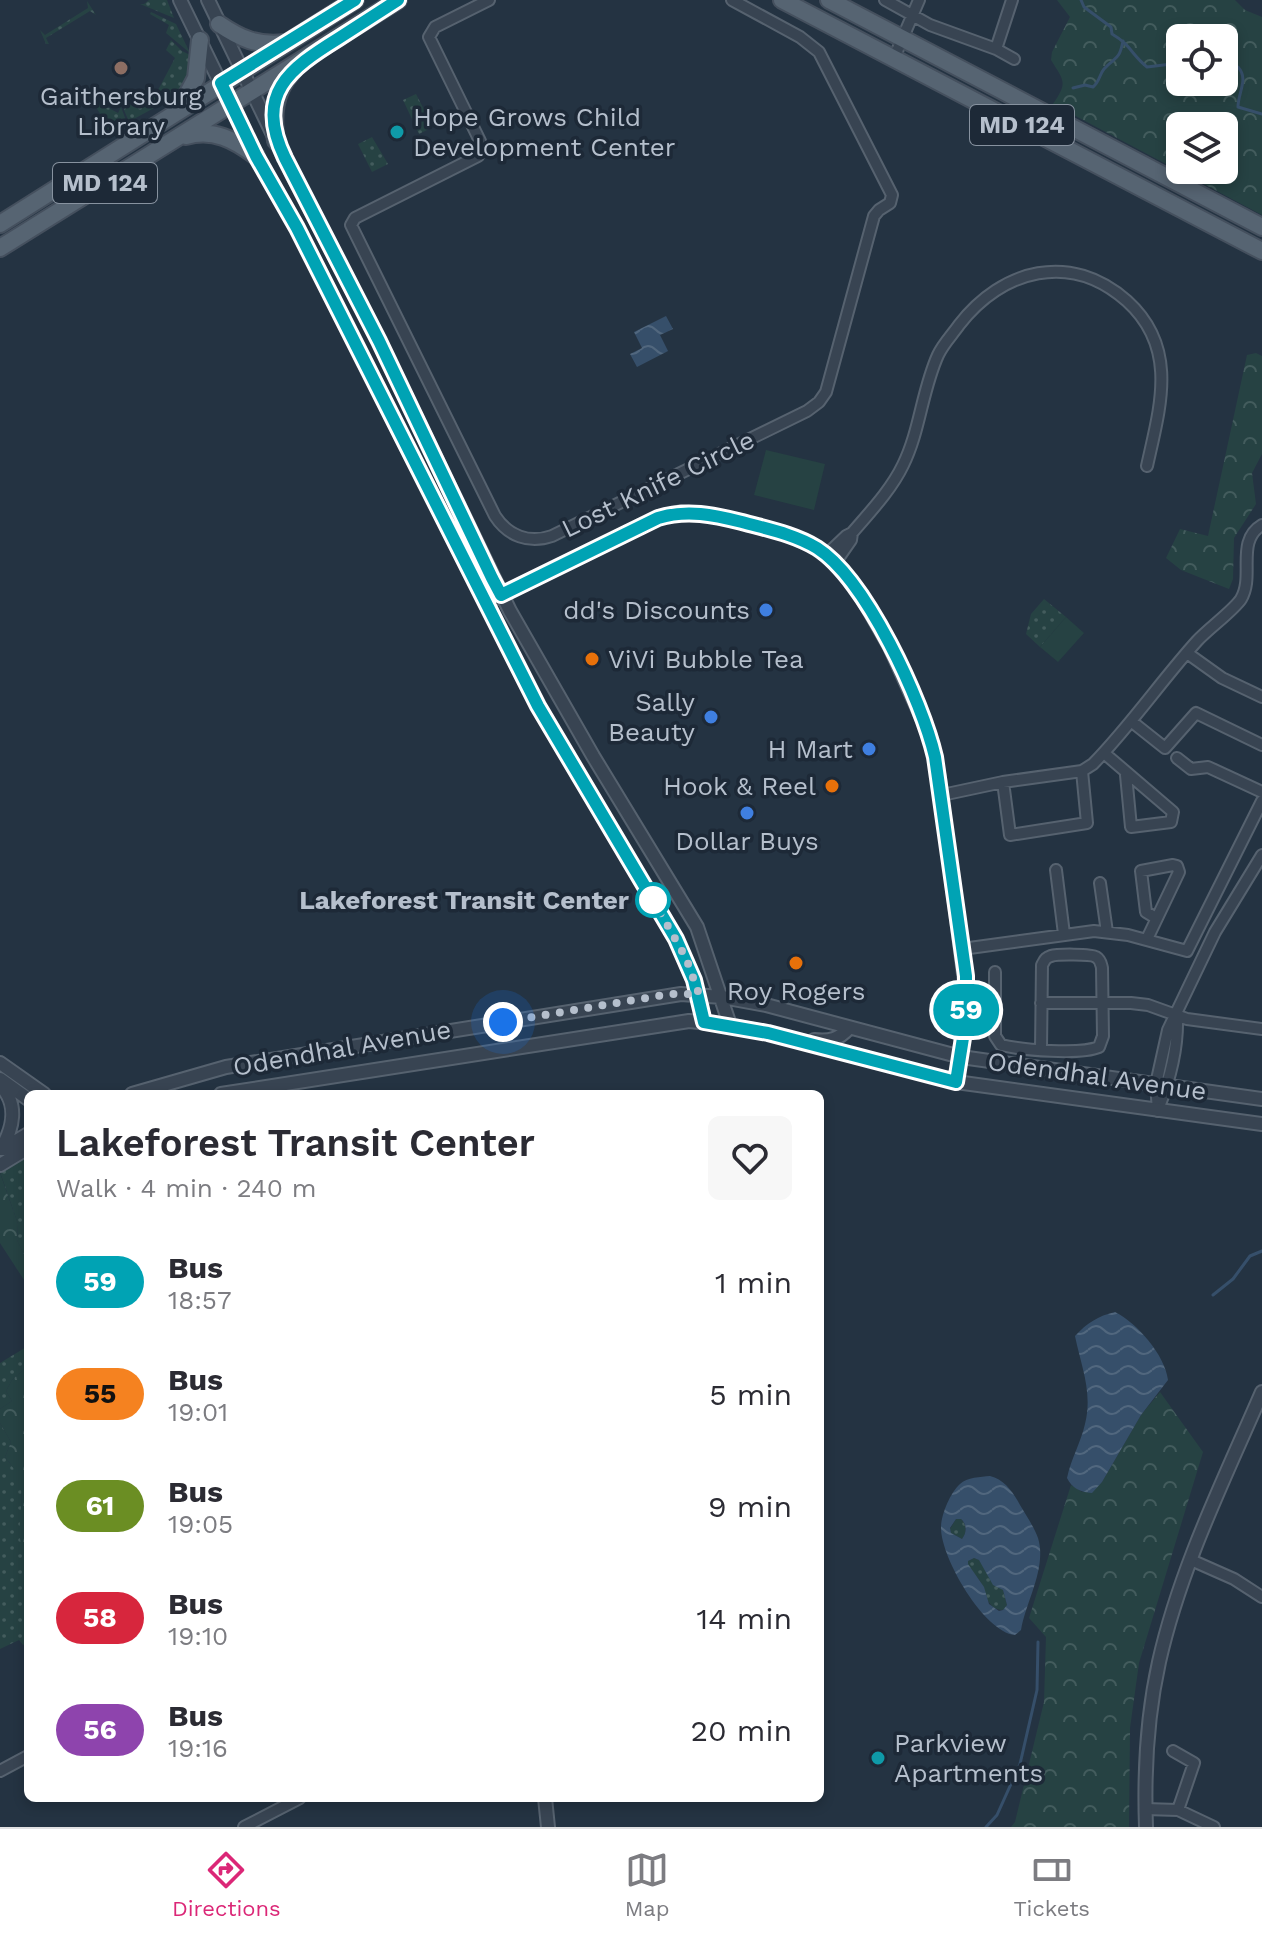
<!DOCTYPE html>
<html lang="en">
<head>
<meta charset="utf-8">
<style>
  :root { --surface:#fff; --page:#f7f7f7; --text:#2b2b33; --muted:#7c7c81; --line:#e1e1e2; --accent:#db2777 }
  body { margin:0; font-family:"Work Sans",sans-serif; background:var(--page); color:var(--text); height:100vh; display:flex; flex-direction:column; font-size:30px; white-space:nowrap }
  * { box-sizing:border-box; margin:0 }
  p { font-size:26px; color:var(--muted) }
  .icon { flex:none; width:44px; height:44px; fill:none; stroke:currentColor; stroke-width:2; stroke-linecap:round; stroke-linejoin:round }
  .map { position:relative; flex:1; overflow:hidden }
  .details { position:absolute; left:24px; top:1090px; width:800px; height:712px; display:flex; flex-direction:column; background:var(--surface); border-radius:12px; box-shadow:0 4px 12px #0003 }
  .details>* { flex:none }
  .badge { padding:0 16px; border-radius:26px; font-size:28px; line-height:52px }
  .tools { position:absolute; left:1166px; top:24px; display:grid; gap:16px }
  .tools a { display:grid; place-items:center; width:72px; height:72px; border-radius:12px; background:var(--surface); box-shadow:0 4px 12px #0003; font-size:40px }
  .you { position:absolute; width:40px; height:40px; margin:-20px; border:6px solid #fff; border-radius:50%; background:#1a73e8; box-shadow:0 0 0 12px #1a73e833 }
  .map>.badge { position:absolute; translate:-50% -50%; box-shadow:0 0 0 4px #fff }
  .round { display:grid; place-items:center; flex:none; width:84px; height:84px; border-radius:12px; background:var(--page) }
  .summary { display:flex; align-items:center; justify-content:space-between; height:136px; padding:0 32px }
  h1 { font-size:38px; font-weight:600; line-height:60px }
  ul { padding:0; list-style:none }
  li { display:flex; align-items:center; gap:24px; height:112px; padding:0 32px }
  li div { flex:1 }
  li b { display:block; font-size:30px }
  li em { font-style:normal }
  li .badge { min-width:88px; font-weight:700; text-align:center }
  .tab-bar { display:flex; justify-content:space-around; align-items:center; height:112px; border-top:2px solid var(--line); background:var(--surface); font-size:22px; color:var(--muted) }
  .tab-bar a { display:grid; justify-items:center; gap:4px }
  .tab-bar .current { color:var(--accent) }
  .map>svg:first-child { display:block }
  .grass { fill:url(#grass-dots) }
  .forest { fill:url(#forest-crowns); fill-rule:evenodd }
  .pitch { fill:#264243 }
  .water { fill:url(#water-waves); fill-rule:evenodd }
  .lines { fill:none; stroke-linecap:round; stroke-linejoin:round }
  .stream { stroke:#364f6a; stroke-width:3 }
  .minor-casing { stroke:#56626f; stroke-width:14 }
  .tertiary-casing { stroke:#56626f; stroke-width:16 }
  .primary-casing { stroke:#45505e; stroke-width:20 }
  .minor { stroke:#384452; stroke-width:10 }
  .tertiary { stroke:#384452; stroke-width:12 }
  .primary { stroke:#566472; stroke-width:16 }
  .line-casing { stroke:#fff; stroke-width:18 }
  .line { stroke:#00a3b4; stroke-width:12 }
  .walk { stroke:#b5bfcc; stroke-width:8; stroke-dasharray:0 14.4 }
  .education-dot { fill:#8d6e63; stroke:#1d2937; stroke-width:3 }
  .culture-dot { fill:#0f9aa8; stroke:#1d2937; stroke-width:3 }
  .shop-dot { fill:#3f7fe0; stroke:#1d2937; stroke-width:3 }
  .food-dot { fill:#e8710a; stroke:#1d2937; stroke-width:3 }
  .stop-dot { fill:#fff; stroke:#00a3b4; stroke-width:4 }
  .labels { text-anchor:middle; stroke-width:7; stroke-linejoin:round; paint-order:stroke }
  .shield { fill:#1d2937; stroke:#87929f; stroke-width:2 }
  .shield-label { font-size:24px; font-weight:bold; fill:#b5bfcc }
  .poi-label { font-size:26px; fill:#b5bfcc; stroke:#1d2937; text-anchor:end }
  .street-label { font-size:26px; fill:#b5bfcc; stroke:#1d2937 }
  .stop-label { font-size:26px; font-weight:bold; fill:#b5bfcc; stroke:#1d2937; text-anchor:end }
</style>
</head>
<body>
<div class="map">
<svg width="1262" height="1827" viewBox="0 0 1262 1827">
  <defs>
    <pattern id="grass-dots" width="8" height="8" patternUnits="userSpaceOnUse" patternTransform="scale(2)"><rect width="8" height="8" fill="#264243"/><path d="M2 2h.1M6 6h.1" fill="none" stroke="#435c5d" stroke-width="1.8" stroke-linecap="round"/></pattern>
    <pattern id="forest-crowns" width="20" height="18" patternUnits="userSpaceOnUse" patternTransform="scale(2)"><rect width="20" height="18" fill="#264243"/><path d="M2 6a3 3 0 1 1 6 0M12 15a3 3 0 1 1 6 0" fill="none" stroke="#435c5d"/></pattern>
    <pattern id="water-waves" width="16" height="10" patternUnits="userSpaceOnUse" patternTransform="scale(2)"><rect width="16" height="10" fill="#364f6a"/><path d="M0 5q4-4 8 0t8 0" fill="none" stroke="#51677e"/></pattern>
  </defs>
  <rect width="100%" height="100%" fill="#243342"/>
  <path class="grass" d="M 149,0 L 167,0 L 174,18 L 140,4 L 144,4 Z
    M 87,1 L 96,15 L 90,11 L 46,38 L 49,44 L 46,44 L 40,30 L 45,35 L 88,8 Z
    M 151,12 L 176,24 L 190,53 L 166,33 L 169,25 L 150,14 Z
    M 171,40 L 182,51 L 190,55 C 188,99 161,102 129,122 L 124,110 L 126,103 L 135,107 L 146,87 L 157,92 L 175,58 L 166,50 Z
    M 416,94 L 433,127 L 419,134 L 403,100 Z
    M 90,98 L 118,113 L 121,107 L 127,123 L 103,136 L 94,121 L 101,115 Z
    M 372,137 L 388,164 L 372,172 L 358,144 Z
    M 1044,599 L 1066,617 L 1040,647 L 1026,634 L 1031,614 Z
    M 28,1156 L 28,1263 L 17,1240 L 18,1224 L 0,1172 Z
    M 28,1346 L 28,1366 L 12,1380 L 6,1391 L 12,1401 L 0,1409 L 0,1363 Z
    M 0,1423 L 11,1442 L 5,1457 L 16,1471 L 22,1486 L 20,1537 L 28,1569 L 28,1643 L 23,1645 L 19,1640 L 0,1649 Z
    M 956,1519 L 961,1519 C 967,1525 967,1533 962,1539 L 951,1533 L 950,1529 Z
    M 974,1558 L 979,1560 L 997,1586 L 1003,1590 L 1007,1605 L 1003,1610 C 986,1609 987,1594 980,1581 C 976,1575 971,1571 967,1564 L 968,1561 Z"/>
  <path class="forest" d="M 1057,0 L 1235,0 L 1245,10 L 1262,17 L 1262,215 L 1053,104 C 1068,82 1064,81 1051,60 L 1052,52 L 1070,17 ZM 1224,38 L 1224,82 L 1180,82 L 1180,38 ZM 1224,126 L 1224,170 L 1180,170 L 1180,126 Z
    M 1256,353 L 1262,356 L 1262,454 L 1252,473 L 1256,504 L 1234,538 L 1233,579 L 1229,589 L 1181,570 L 1166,558 L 1180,529 L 1208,536 L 1247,355 Z
    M 0,1173 L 18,1224 L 17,1240 L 28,1263 L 28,1286 L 0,1243 Z
    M 28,1366 L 28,1569 C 25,1559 21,1548 20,1537 C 18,1502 31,1488 5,1457 L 11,1442 L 0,1423 L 0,1409 L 12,1401 L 6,1391 L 12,1380 Z
    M 1160,1392 L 1203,1452 L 1139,1663 L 1130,1728 L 1129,1827 L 1011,1827 L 1015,1822 L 1044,1702 L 1046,1637 L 1029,1618 L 1071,1485 L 1082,1492 L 1102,1482 L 1141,1415 Z"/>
  <path class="pitch" d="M 766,450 L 825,464 L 814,510 L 754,495 Z
    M 1066,617 L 1084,633 L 1058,662 L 1040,647 Z"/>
  <path class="water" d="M 666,316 L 673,329 L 660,335 L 668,351 L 637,367 L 630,354 L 642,348 L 634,332 Z
    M 1115,1312 C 1137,1323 1165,1355 1168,1380 L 1141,1415 L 1102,1482 L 1092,1493 C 1080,1492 1072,1488 1067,1478 C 1071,1459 1081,1442 1085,1424 C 1093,1392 1081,1366 1075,1336 C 1087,1323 1098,1316 1115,1312 Z
    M 990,1476 C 1004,1479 1013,1492 1020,1505 C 1026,1515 1034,1527 1038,1538 C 1047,1568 1026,1601 1021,1630 L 1015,1635 C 984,1632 941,1558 941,1528 C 941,1515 950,1493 960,1484 C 967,1477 981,1477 990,1476 ZM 956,1519 L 961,1519 C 967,1524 967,1533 962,1539 L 951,1533 L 950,1528 ZM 974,1558 L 979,1560 L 993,1585 L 1003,1590 L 1007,1605 L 1003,1610 L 999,1611 L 989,1604 L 984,1587 L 968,1564 L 968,1561 Z"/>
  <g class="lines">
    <path class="stream" d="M 1081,0 L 1084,7 L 1111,27 L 1112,34 C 1131,45 1131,54 1147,67 L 1180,63
      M 1224,67 L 1238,67 C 1249,79 1238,92 1238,107 L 1262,114
      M 1073,88 L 1085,85 L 1093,87 C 1100,81 1099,75 1104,69 C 1116,56 1119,61 1123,41
      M 1213,1295 L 1233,1279 L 1250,1256 L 1262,1251
      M 986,1827 L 997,1815 L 1020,1764 L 1037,1690 L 1038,1642"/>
    <defs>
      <path id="minor" d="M 489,0 L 435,27 L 429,37 L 480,141 L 478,156 L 355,218 L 351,225 L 495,516 C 508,536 529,544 552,536 L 807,411 L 819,402 L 826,392 L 874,216 L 879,210 L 890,203 L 892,195 L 819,52 L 800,37 L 732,0
        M 885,0 L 930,25 L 996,49 L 1014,59
        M 996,49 L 1012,0
        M 894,58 L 919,0
        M 826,555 L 846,536 L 852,533
        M 835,563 L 851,540 L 852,533 C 870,512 891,490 903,465 C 920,431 922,390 938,355 C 943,344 952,335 959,325 C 1002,269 1071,251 1127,301 C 1179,348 1160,407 1147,466
        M 1187,653 L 1222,678 L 1262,697
        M 1131,721 L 1165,748 L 1196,713 L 1262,745
        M 1104,753 L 1173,812 L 1171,822 L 1131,827 L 1126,775
        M 1177,758 L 1191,769 L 1208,767 L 1262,792
        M 1003,782 L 1010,835 L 1087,823 L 1082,771
        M 942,795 L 1003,782 L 1082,771 L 1093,764 C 1131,725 1161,681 1197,641 C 1208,629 1234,610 1241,599 C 1255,576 1235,541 1262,525
        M 1056,870 L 1064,934
        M 1100,883 L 1107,932
        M 1147,939 L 1179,872 L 1177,866 L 1173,865 L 1141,871 L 1146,912 L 1156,918
        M 962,949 L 1094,931 L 1128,935 L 1187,951 L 1262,801
        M 995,972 L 995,1036 L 1001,1045 C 1022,1050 1080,1055 1099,1047 L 1103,1036 L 1102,968 C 1101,964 1101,960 1096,957 C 1091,954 1057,954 1051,956 C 1045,958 1045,960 1042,965 L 1041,1049
        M 1041,1003 L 1131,1003 L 1148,1005 L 1187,1019 L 1262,1029
        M 1159,1107 C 1170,1079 1178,1047 1177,1017
        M 1158,1111 L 1156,1084 L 1168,1030 L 1215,932 L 1262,855
        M 1191,1560 L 1234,1579 L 1262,1597
        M 1173,1751 L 1194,1763 L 1178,1810
        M 0,1771 L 28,1756
        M 1145,1809 L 1178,1810 L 1214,1827
        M 244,1827 L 300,1798"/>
      <path id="tertiary" d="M 180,0 L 256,156 L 297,228 L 538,706 L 676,939 L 699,994 L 704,1022
        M 208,0 L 293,176 L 379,341 L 510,611 L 593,756 L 697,927 L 730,1025
        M 496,598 L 658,518 L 681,512 L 717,516 L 786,534 L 817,548 L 831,559 L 856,587 L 890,647 L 930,736 L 939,778 L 967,998 L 956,1082
        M 814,1040 C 830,1042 839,1039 849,1028
        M 0,1063 L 44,1094
        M 0,1079 L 28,1099
        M 0,1085 C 19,1104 13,1129 1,1149
        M 132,1094 L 226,1067 L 681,994 L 722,997 L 766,1005 L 961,1057 L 1262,1099
        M 221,1094 L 689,1021 L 730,1025 L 768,1033 L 956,1082 L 1262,1124
        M 3,1149 L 28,1134
        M 0,1165 L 28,1148
        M 545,1798 L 548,1827
        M 1146,1827 C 1144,1772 1147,1716 1159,1662 C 1180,1568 1224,1480 1262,1392"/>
      <path id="primary" d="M 782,0 L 1262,251
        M 829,0 L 1262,227
        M 219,24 C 241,39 257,46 285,43
        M 181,106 L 196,78 L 200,40
        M 186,136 C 213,128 235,140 256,156
        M 276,141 C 272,115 274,92 292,72
        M 0,224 L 355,0
        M 0,248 L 398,0"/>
    </defs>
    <use href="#minor" class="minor-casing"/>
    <use href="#tertiary" class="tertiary-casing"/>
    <use href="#primary" class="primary-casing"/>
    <use href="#minor" class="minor"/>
    <use href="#tertiary" class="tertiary"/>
    <use href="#primary" class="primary"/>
  </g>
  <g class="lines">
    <defs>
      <path id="line" d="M 355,0 L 221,83 L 256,156 L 297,228 L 538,706 L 676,939 L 694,980 L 704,1022 L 768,1033 L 956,1082 L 966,1019 L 966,976 L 935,757 C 922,701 866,579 817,548 C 794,534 767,529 742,522 C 714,515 687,509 658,518 L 501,595 L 492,578 L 379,341 L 285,158 C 254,94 289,69 339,38 C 359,25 378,13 398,0"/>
    </defs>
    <use href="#line" class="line-casing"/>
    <use href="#line" class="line"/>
    <path class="walk" d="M 503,1022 L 670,994 L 699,994 L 686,958 L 653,900"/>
  </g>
  <circle class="education-dot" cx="121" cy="68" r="8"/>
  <g class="culture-dot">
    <circle cx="397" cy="132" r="8"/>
    <circle cx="878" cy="1758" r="8"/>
  </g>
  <g class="shop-dot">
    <circle cx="766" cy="610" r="8"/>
    <circle cx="711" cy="717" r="8"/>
    <circle cx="869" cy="749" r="8"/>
    <circle cx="747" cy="813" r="8"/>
  </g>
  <g class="food-dot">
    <circle cx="592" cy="659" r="8"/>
    <circle cx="832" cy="786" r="8"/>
    <circle cx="796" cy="963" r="8"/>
  </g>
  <circle class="stop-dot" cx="653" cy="900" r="16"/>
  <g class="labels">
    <g class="shield">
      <rect x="970" y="105" width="104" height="40" rx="6"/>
      <rect x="53" y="163" width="104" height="40" rx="6"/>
    </g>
    <g class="shield-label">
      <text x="1022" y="133">MD 124</text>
      <text x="105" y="191">MD 124</text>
    </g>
    <g class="poi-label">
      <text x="121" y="105" text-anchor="middle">Gaithersburg<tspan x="121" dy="30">Library</tspan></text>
      <text x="413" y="126" text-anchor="start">Hope Grows Child<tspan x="413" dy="30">Development Center</tspan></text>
      <text x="750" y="619">dd's Discounts</text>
      <text x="608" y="668" text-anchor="start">ViVi Bubble Tea</text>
      <text x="695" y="711">Sally<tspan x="695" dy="30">Beauty</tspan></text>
      <text x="853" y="758">H Mart</text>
      <text x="816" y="795">Hook &amp; Reel</text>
      <text x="747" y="850" text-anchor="middle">Dollar Buys</text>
      <text x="796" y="1000" text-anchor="middle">Roy Rogers</text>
      <text x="894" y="1752" text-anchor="start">Parkview<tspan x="894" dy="30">Apartments</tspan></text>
    </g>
    <g class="street-label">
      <text transform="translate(658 484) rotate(-26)" y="9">Lost Knife Circle</text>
      <text transform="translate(342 1048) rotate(-10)" y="9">Odendhal Avenue</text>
      <text transform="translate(1097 1076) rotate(8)" y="9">Odendhal Avenue</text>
    </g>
    <g class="stop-label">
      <text x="629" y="909">Lakeforest Transit Center</text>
    </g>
  </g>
</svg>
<div class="tools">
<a><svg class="icon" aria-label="locate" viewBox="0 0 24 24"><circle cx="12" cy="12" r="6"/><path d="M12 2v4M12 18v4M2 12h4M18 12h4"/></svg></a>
<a><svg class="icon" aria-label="layers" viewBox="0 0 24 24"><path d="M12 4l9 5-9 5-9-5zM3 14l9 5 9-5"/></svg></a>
</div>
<div class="you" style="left:503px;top:1022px"></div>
<b class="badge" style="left:966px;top:1010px;background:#00a3b4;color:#fff">59</b>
<section class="details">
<div class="summary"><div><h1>Lakeforest Transit Center</h1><p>Walk · 4 min · 240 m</p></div><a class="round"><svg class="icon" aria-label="heart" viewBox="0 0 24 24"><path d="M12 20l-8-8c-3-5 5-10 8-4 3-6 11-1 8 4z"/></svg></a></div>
<ul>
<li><span class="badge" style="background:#00a3b4;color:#fff">59</span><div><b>Bus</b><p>18:57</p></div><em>1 min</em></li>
<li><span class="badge" style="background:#f58220;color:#111">55</span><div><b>Bus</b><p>19:01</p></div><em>5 min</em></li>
<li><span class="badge" style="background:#6b8e23;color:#fff">61</span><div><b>Bus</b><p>19:05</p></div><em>9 min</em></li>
<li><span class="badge" style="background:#d7263d;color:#fff">58</span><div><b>Bus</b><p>19:10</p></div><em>14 min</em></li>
<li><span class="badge" style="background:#8e44ad;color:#fff">56</span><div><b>Bus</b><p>19:16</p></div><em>20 min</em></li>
</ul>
</section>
</div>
<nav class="tab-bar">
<a class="current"><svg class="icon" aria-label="directions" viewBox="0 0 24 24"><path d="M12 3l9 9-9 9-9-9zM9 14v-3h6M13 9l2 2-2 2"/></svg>Directions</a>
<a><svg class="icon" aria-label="map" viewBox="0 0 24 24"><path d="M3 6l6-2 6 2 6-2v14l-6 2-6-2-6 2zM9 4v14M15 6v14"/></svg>Map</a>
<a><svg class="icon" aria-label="tickets" viewBox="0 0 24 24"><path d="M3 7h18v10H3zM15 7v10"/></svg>Tickets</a>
</nav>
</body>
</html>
